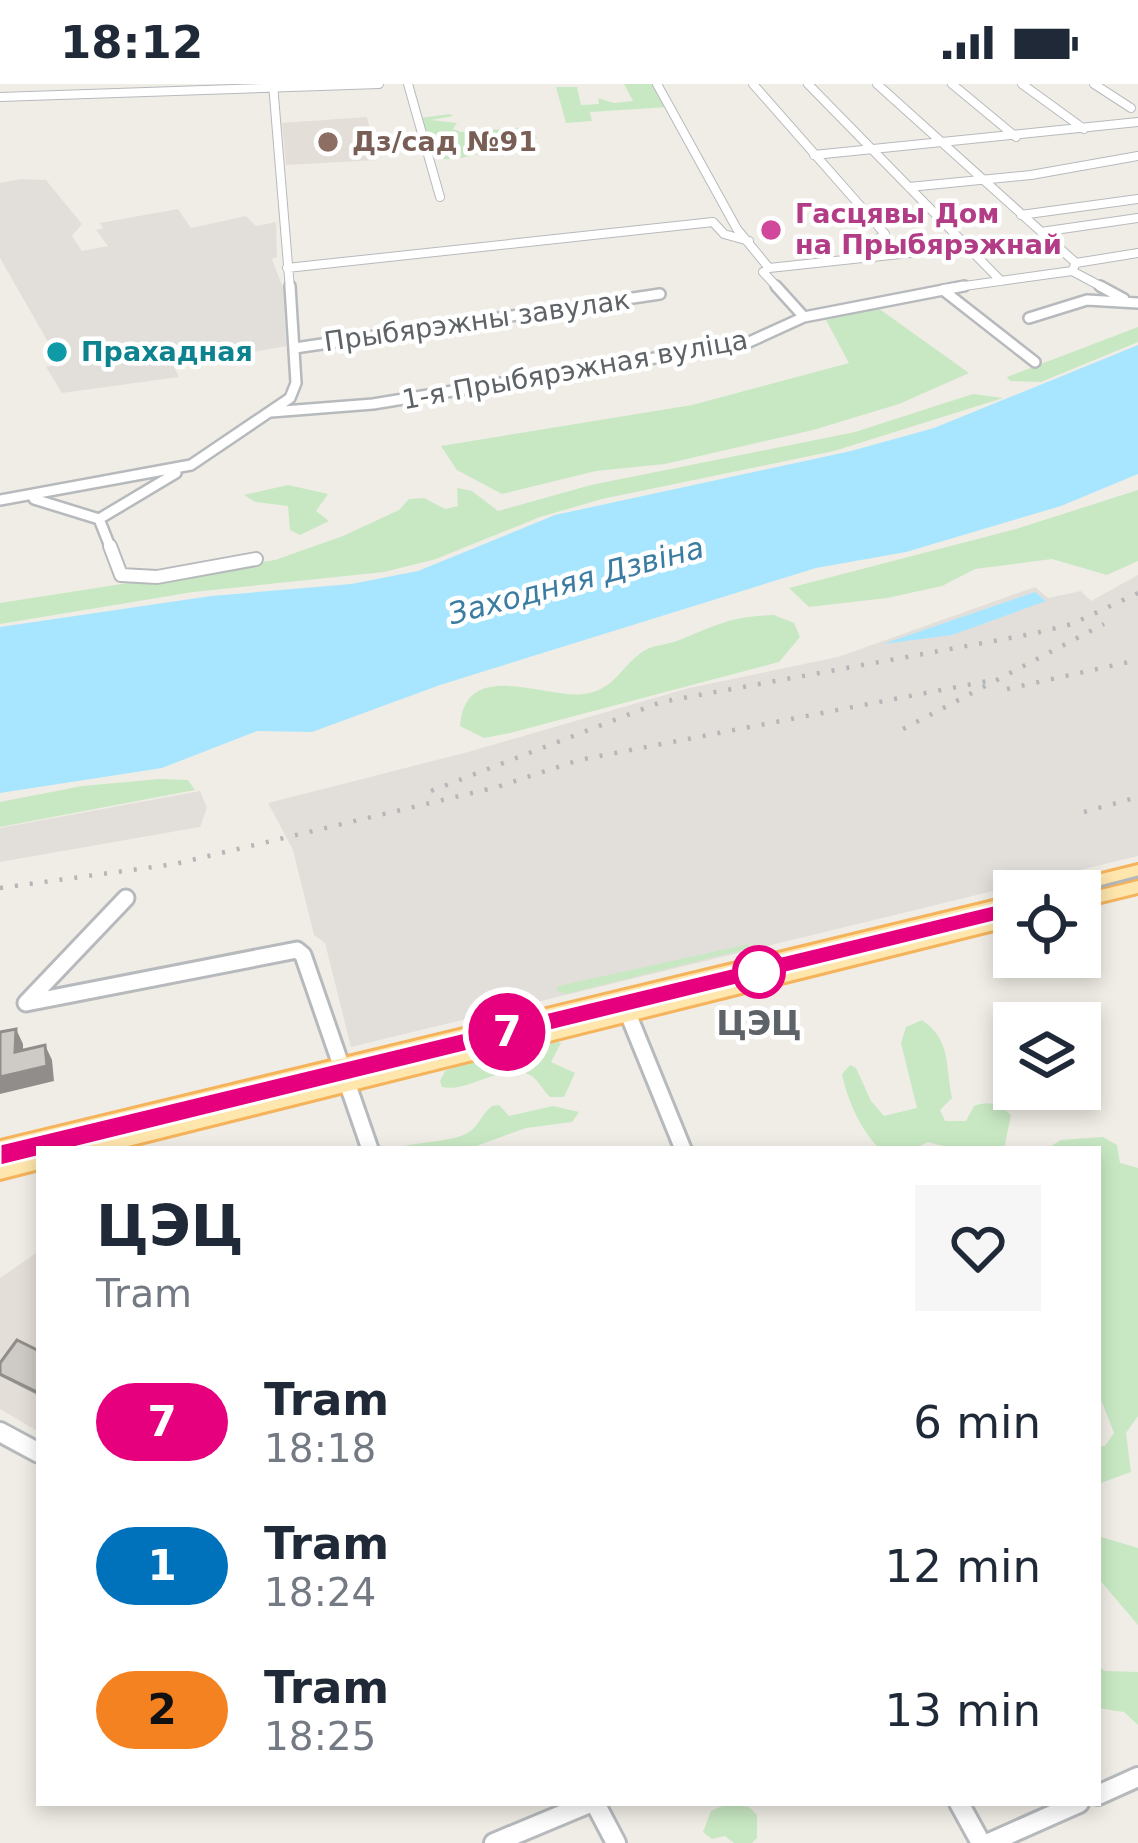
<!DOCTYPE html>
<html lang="en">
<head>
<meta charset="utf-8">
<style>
  :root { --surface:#fff; --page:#f6f6f7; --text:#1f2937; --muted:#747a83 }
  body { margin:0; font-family:"DejaVu Sans",sans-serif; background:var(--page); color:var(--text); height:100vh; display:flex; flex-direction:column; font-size:45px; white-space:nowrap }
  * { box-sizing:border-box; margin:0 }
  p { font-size:39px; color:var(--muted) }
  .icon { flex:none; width:66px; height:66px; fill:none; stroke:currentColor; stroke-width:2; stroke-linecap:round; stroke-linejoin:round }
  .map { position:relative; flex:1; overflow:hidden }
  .sheet { position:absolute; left:36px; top:1062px; width:1065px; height:660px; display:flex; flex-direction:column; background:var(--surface); border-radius:0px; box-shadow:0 6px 18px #0003 }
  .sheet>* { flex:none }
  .badge { padding:0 24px; border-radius:39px; font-size:42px; line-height:78px }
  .tools { position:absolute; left:993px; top:786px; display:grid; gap:24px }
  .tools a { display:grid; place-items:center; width:108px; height:108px; border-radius:0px; background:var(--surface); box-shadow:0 6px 18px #0003; font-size:60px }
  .map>.badge { position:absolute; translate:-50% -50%; box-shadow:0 0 0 6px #fff }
  .round { display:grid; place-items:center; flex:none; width:126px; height:126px; border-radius:0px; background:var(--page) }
  .overview { display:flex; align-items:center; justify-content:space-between; height:204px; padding:0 60px }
  h1 { font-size:57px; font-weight:600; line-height:90px }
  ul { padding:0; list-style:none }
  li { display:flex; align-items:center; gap:36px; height:144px; padding:0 60px }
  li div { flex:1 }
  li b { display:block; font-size:45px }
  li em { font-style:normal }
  li .badge { min-width:132px; font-weight:700; text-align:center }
  .status { display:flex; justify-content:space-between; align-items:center; height:84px; padding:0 60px; background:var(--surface); direction:ltr }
  .status svg { height:33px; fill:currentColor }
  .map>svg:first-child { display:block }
  .industrial { fill:#e2dfdb }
  .education { fill:#e3ded7 }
  .green { fill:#c8e8c3 }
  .water { fill:#a8e6ff }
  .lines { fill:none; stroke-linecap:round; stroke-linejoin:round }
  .minor-far4-casing { stroke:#b7babd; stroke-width:10 }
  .minor-far3-casing { stroke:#b7babd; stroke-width:14 }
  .minor-far2-casing { stroke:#b7babd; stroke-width:16 }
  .minor-far1-casing { stroke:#b7babd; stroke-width:21 }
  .minor-casing { stroke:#b7babd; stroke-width:24 }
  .major-casing { stroke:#f5b35b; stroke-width:6 }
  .minor-far4 { stroke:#fff; stroke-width:8 }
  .minor-far3 { stroke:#fff; stroke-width:9 }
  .minor-far2 { stroke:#fff; stroke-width:12 }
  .minor-far1 { stroke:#fff; stroke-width:15 }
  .minor { stroke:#fff; stroke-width:18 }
  .major { fill:#ffe6ad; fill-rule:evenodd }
  .tram { stroke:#b5b6b7; stroke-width:3 }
  .rail { stroke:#b5b6b7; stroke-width:4.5; stroke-dasharray:3 12; stroke-linecap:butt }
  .wall { fill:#b1aea9 }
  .shaded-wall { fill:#908d8a }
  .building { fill:#cecac5; stroke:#908d8a; stroke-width:3 }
  .line { fill:#e6007e; stroke:#fff; stroke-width:3 }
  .education-dot { fill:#8d6e63; stroke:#fff; stroke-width:4.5 }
  .hotel-dot { fill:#d1479c; stroke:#fff; stroke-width:4.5 }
  .culture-dot { fill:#0f9aa8; stroke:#fff; stroke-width:4.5 }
  .stop-dot { fill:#fff; stroke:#e6007e; stroke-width:6 }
  .labels { text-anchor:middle; stroke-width:9; stroke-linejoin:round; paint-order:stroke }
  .far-education-label { font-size:27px; font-weight:bold; fill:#785e54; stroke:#fff; text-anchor:start }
  .far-hotel-label { font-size:27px; font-weight:bold; fill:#b23c85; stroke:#fff; text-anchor:start }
  .far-street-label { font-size:27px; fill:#5e6367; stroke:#fff }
  .far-culture-label { font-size:27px; font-weight:bold; fill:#0d838f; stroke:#fff; text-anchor:start }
  .far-water-label { font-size:30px; font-style:italic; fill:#3b7ca3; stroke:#fff }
  .stop-label { font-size:33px; font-weight:bold; fill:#5e6367; stroke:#fff }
</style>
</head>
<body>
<div class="status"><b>18:12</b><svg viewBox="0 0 49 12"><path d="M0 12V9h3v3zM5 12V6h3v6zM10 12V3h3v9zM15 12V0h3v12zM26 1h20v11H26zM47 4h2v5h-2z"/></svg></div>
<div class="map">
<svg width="1138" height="1759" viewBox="0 0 1138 1759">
  <rect width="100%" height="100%" fill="#f0ede6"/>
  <path class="industrial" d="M 21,95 L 46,96 L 82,140 L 72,152 L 82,167 L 108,162 L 96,146 L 103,144 L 100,139 L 178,125 L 191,144 L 246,132 L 256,142 L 276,138 L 277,173 L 272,175 L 283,204 L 286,262 L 174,283 L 179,293 L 62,309 L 46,283 L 60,279 L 0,174 L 0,99 Z
    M 1138,491 L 1138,772 L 351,963 L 325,859 L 314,851 L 293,766 L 268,719 L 468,668 L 689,604 L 838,573 L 1035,503 L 1048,514 L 1081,507 L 1091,517 Z
    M 200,707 L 207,724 L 200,743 L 0,778 L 0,744 Z"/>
  <path class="education" d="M 367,33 L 377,76 L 286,81 L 282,39 Z
    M 39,1167 L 39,1348 L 0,1325 L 0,1194 Z"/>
  <path class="green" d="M 586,0 L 657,0 L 669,23 L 590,28 L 592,37 L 566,39 L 556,3 L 577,3 L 581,21 L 599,20 L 598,14 L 614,19 L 633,17 L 624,0 Z
    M 450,30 L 453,32 L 431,36 L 457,39 L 453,45 L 461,48 L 530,43 L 537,54 L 493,57 L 495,62 L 509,64 C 481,66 462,79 434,74 L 420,34 Z
    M 878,224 L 969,289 L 899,320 L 813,346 L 665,380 L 596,387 L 502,410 L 457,386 L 441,362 L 692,321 L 849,279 L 826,236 Z
    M 1138,243 L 1138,258 L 1041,298 L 1010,297 L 1007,293 Z
    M 973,310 L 1003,314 L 834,367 L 602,415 L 540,433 L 436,475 L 384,488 L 193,508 L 0,540 L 0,519 L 275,476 L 343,452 L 399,426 L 409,415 L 424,414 L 445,425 L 458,422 L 457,404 L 472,407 L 498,427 L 591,401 L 855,348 Z
    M 288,401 L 328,410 L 316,427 L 329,437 L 300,451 L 290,446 L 288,422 L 255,418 L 244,411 Z
    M 1138,406 L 1138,477 L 1107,491 L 1052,475 L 975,485 L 942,502 L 887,514 L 809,523 L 789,504 L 1016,445 Z
    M 774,531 L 794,539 L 800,553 L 779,578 L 510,649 L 484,654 L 460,642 C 465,573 545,615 584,610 C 614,606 621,583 642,568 C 651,561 666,561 677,557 C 718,541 728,533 774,531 Z
    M 160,695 L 188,696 L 195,706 L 0,743 L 0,718 L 82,702 Z
    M 749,860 L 746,865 L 566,910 L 557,907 L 558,902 Z
    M 922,936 C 952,957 945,982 952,1014 L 940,1026 L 945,1037 L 966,1037 L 974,1022 C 990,1016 998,1020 1011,1031 L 1004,1065 L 955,1065 L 928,1058 L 914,1065 L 880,1065 C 861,1047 847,1015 842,990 L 850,981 L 856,984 L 871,1017 L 884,1032 L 917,1024 L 901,959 L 906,943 Z
    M 554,957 L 561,959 L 551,978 L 575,989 L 564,1013 L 550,1013 C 543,1007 538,995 530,991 C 503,977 470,1009 442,1003 L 440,997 L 445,987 L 458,981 L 509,973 Z
    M 499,1021 L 509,1032 L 553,1022 L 579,1028 L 572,1038 L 526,1044 L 468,1065 L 395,1065 C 417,1056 456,1060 473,1045 C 480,1038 483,1029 492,1022 Z
    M 1103,1053 L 1117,1061 L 1120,1079 L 1138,1084 L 1138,1332 L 1126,1349 L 1131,1388 L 1098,1400 L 1098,1362 L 1105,1362 L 1114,1349 L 1098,1308 L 1098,1065 L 1046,1065 L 1061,1056 Z
    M 1098,1452 L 1138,1464 L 1138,1541 L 1098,1494 Z
    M 1098,1582 L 1105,1587 L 1138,1588 L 1138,1641 L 1124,1628 L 1098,1624 Z
    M 729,1719 L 749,1723 L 757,1731 L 757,1754 L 752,1759 L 734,1759 L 725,1752 L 712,1755 L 703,1748 L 711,1727 Z"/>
  <path class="water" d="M 1138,261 L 1138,390 L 1061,422 L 906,468 L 816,484 L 440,601 L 312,648 L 257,647 L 162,684 L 0,709 L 0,543 L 211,512 L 351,500 L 418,487 L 555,431 L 851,367 L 934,344 Z
    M 1035,508 L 1046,517 L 952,551 L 883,560 Z"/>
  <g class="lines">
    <defs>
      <path id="minor-far4" d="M 273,0 L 290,205
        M 408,0 L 440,113
        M 657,0 L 737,145 L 769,184 L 763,188 L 779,205
        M 753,0 L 885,150 L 866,163 L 873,174
        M 808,0 L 1001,197
        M 877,0 L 1076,179
        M 952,0 L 1016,53
        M 1022,0 L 1084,45
        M 1094,0 L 1131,24
        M 0,13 L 379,0
        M 814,71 L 1138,38
        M 909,103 L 1031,91 L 1138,72
        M 1021,131 L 1138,115
        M 1041,148 L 1138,134
        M 287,184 L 713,138 L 724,150 L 749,157
        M 769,184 L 966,163
        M 1072,187 L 1106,205
        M 943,205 L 1072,187 L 1076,179 L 1138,169"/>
      <path id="minor-far3" d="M 776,202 L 804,233
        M 1100,202 L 1124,215
        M 943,206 L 1035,278
        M 1029,234 L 1087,216 L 1138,219
        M 295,264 L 660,210
        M 271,328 L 373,320 L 747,259 L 804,233 L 964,202
        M 34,415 L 99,435
        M 0,416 L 191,381 L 290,314 L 296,299 L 290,202
        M 111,465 L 99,435 L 176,389"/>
      <path id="minor-far2" d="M 110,462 L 121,491 L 157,493 L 256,475"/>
      <path id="minor-far1" d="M 26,919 L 297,866 L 303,871 L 370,1065
        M 26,919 L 126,814
        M 624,920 L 683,1065"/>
      <path id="minor" d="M 0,1348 L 39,1369
        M 1098,1711 L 1138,1693
        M 595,1719 L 616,1759
        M 959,1719 L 981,1759
        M 494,1759 L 590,1719
        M 989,1759 L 1079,1719"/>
      <path id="major" d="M 1138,781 L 1138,793 L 1080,808 L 1048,807 L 1057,801 Z
        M 1138,797 L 1138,809 L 1080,823 L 1080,811 Z
        M 1014,812 L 1014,824 L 0,1075 L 0,1057 Z
        M 1014,827 L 1014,841 L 116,1065 L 72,1065 L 75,1059 L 82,1056 Z
        M 39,1067 L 39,1085 L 0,1095 L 0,1077 Z"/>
    </defs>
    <use href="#minor-far4" class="minor-far4-casing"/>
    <use href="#minor-far3" class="minor-far3-casing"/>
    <use href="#minor-far2" class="minor-far2-casing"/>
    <use href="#minor-far1" class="minor-far1-casing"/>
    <use href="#minor" class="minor-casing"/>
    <use href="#major" class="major-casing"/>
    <use href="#minor-far4" class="minor-far4"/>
    <use href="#minor-far3" class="minor-far3"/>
    <use href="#minor-far2" class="minor-far2"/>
    <use href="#minor-far1" class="minor-far1"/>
    <use href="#minor" class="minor"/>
    <use href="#major" class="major"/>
    <path class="tram" d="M 1080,808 L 1138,793
      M 0,1071 L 1014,825"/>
    <path class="rail" d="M 1007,605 L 1138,576
      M 903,645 L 1104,540
      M 431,707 L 661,618 L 1032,550 L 1072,540 L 1138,509
      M 1084,728 L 1138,713
      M 0,804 L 175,780 L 497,703 L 579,676 L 998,595"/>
  </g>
  <path class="wall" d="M 39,1267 L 39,1312 L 0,1292 L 0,1279 Z"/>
  <path class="shaded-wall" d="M 16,945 L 23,960 L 23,983 L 15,968 Z
    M 45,961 L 52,976 L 54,997 L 0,1010 L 0,993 Z"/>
  <path class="building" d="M 16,945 L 15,968 L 45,961 L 47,982 L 0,993 L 0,948 Z
    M 17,1256 L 39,1267 L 39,1309 L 0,1290 L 0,1279 Z"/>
  <path class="line" d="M 1014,816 L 1022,819 L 1022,831 L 0,1082 L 0,1060 Z"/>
  <circle class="education-dot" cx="328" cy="58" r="12"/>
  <circle class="hotel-dot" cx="771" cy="146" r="12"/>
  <circle class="culture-dot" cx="57" cy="268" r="12"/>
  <circle class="stop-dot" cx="759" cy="888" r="24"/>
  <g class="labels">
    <g class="far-education-label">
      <text x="352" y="67">Дз/сад №91</text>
    </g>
    <g class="far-hotel-label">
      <text x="795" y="139">Гасцявы Дом<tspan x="795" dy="31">на Прыбярэжнай</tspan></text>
    </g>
    <g class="far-street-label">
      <text transform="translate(477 237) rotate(-8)" y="9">Прыбярэжны завулак</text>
      <text transform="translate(575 286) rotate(-10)" y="9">1-я Прыбярэжная вуліца</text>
    </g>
    <g class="far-culture-label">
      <text x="81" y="277">Прахадная</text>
    </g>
    <g class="far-water-label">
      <text transform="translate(576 497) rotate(-15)" y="10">Заходняя Дзвіна</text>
    </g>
    <g class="stop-label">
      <text x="759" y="951">ЦЭЦ</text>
    </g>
  </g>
</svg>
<div class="tools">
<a><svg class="icon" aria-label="locate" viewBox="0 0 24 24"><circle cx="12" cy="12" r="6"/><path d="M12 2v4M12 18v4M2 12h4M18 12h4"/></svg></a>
<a><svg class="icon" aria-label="layers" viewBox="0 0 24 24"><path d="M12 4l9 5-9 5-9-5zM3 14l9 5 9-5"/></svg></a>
</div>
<b class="badge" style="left:507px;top:948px;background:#e6007e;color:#fff">7</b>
<section class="sheet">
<div class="overview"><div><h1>ЦЭЦ</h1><p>Tram</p></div><a class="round"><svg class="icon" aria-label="heart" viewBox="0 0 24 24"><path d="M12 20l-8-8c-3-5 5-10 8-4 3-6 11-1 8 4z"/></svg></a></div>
<ul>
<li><span class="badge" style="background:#e6007e;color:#fff">7</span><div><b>Tram</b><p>18:18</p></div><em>6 min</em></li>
<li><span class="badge" style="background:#0072bc;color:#fff">1</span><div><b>Tram</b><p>18:24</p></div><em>12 min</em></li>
<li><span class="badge" style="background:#f58220;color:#111">2</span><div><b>Tram</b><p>18:25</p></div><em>13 min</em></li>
</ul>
</section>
</div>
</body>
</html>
